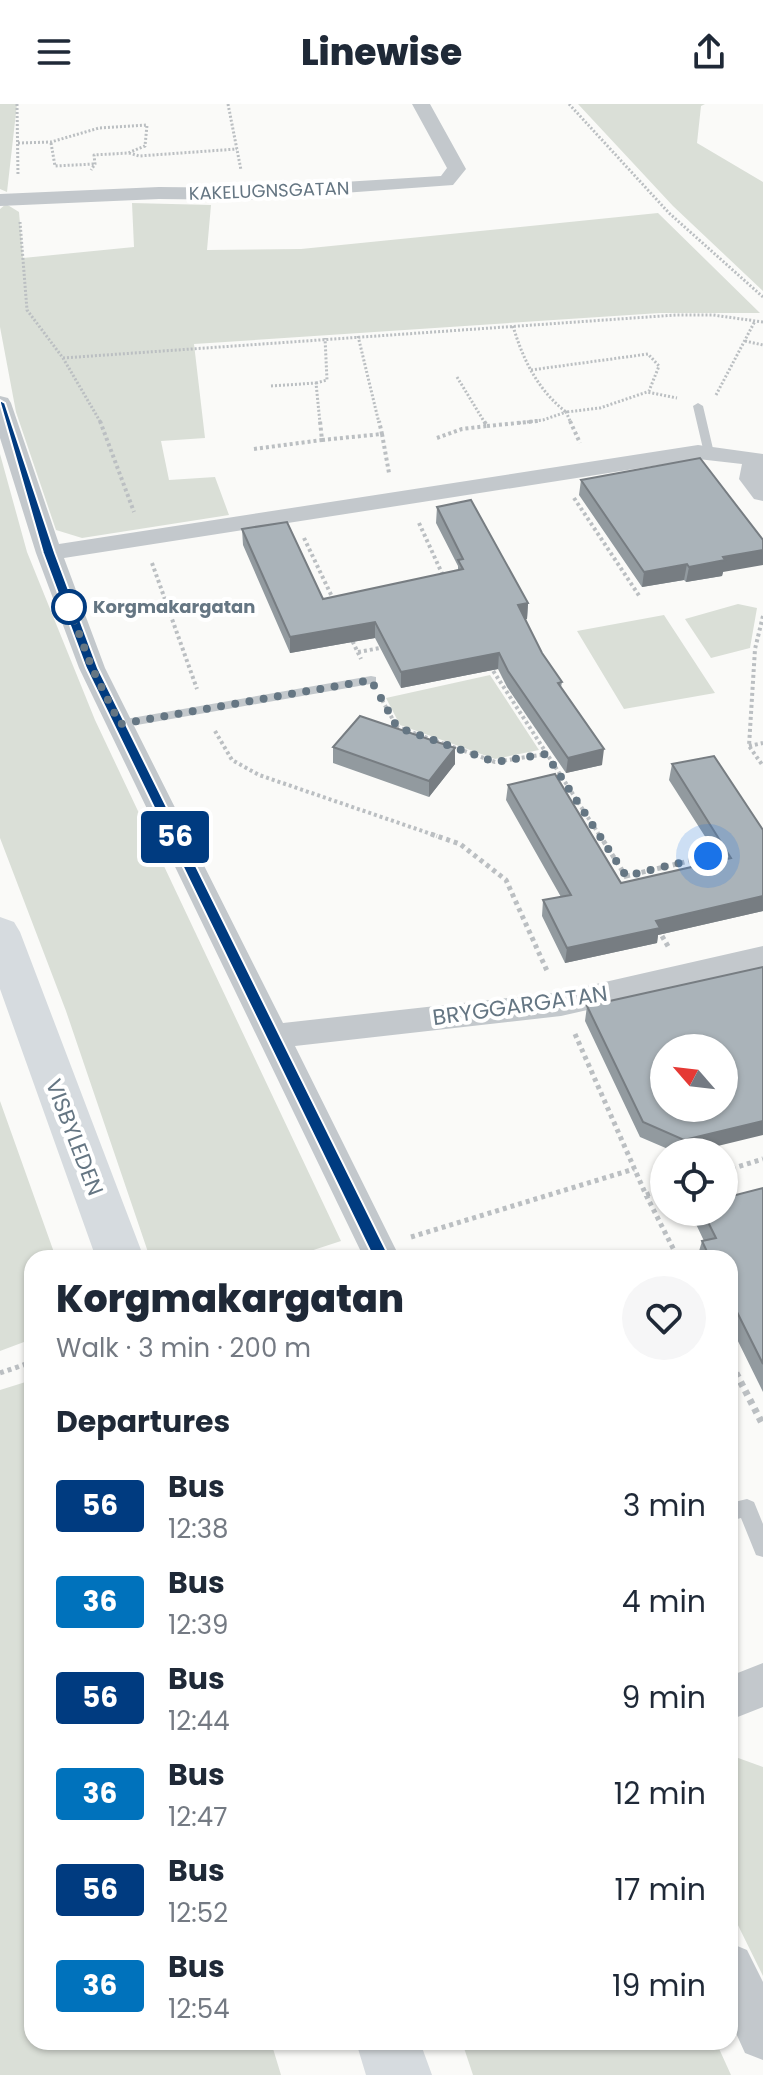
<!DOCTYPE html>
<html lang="en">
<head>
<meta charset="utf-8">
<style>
  :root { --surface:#fff; --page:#f6f6f7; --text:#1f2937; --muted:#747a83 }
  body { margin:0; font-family:Poppins,sans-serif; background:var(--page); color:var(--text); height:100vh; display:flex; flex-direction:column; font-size:30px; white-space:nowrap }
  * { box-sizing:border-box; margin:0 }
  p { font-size:26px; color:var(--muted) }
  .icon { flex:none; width:44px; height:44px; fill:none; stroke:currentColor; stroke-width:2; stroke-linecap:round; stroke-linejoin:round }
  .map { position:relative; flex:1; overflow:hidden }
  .details { position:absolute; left:24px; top:1146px; width:714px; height:800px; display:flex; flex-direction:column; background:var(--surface); border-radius:24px; box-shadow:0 2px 6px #0004 }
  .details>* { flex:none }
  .badge { padding:0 16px; border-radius:6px; font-size:28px; line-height:52px }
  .needle { width:52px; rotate:298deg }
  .fabs { position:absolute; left:650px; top:930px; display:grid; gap:16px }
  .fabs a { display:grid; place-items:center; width:88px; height:88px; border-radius:50%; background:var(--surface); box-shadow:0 2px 6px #0004; font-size:40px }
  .you { position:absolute; width:40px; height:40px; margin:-20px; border:6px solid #fff; border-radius:50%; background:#1a73e8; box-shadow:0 0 0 12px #1a73e833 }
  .map>.badge { position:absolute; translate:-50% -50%; box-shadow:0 0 0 4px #fff }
  h2 { padding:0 32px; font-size:30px; line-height:72px }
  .round { display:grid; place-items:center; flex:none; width:84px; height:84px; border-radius:42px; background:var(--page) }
  .overview { display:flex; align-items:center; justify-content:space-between; height:136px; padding:0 32px }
  h1 { font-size:38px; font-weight:800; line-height:60px }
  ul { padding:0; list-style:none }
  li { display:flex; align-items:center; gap:24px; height:96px; padding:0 32px }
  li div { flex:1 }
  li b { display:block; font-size:30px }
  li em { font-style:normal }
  li .badge { min-width:88px; font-weight:700; text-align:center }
  header { display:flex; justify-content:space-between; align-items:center; height:104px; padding:0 32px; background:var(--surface); font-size:36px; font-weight:800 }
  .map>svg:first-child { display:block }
  .green { fill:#dadfd7 }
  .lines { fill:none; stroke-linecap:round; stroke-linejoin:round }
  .path-far3 { stroke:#bbbfc2; stroke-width:3; stroke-dasharray:2 2; stroke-linecap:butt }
  .path-far2 { stroke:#bbbfc2; stroke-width:4; stroke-dasharray:3 3; stroke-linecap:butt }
  .path-far1 { stroke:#bbbfc2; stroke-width:5; stroke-dasharray:4 4; stroke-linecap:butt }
  .path { stroke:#bbbfc2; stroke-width:7; stroke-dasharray:5 5; stroke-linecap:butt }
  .lane { fill:#c3c8cc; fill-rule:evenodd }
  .street { fill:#c3c8cc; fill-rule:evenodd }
  .secondary { fill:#d6dbdf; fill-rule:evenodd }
  .wall { fill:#929a9f }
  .shaded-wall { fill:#777d82 }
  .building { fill:#aab3b9; stroke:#777d82; stroke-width:2; fill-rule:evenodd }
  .line { fill:#003b80; stroke:#fff; stroke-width:2 }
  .walk { stroke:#657683; stroke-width:8; stroke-dasharray:0 14.4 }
  .stop-dot { fill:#fff; stroke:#003b80; stroke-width:4 }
  .labels { text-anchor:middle; stroke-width:8; stroke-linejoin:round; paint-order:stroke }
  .far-street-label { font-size:18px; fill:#657683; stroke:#fff }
  .far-stop-label { font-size:18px; font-weight:bold; fill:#657683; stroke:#fff; text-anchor:start }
  .street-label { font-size:22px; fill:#657683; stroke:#fff }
</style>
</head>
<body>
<header><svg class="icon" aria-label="menu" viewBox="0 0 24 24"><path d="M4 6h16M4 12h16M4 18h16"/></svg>Linewise<svg class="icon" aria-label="share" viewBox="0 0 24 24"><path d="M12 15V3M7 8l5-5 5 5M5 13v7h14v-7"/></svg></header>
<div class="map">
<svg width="763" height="1971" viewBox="0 0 763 1971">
  <rect width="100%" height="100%" fill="#fafaf8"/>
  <path class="green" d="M 0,0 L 17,0 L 7,88 L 0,85 Z
    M 578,0 L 705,0 L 701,2 L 697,39 L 763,78 L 763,187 L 673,102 Z
    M 132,99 L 211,101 L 207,146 L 301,145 L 658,109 L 760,209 L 660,209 L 194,240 L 205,334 L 161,337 L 169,376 L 215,373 L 229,411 L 82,434 L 56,426 L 16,308 L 0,223 L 0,105 L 6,100 L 19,108 L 23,154 L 134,143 Z
    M 0,350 L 27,448 L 95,616 L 341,1137 L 289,1154 L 150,1154 L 66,907 L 0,734 Z
    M 738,500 L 757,504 L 750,544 L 711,554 L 685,515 Z
    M 664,511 L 715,589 L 624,605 L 577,527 Z
    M 490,571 L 539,646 L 495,655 L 400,621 L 386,594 Z
    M 0,997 L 56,1154 L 32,1154 L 32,1235 L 0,1247 Z
    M 32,1276 L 32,1938 L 271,1938 L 281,1971 L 0,1971 L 0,1286 Z
    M 730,1651 L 763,1663 L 763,1872 L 730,1805 Z
    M 462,1938 L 716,1938 L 731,1971 L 473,1971 Z"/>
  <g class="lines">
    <path class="path-far3" d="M 17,0 L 18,72
      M 228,0 L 241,66
      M 569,0 L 669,109 L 763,193
      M 18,39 L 51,38 L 99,24 L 147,21 L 145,42 L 128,49 L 94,51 L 95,60 L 91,66
      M 51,39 L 55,62 L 94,60
      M 129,49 L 139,52 L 237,45
      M 20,118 L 27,206 L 63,254 L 101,319
      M 513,222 C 523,256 538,286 566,308 L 600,304 L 647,288 L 677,294
      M 358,232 L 379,319
      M 745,237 L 763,241
      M 63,254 L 676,211 L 713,211 L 763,218
      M 531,266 L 648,250 L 659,262 L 649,287
      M 457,273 L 485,319
      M 316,279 L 327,276 L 325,234
      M 271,282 L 316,279 L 320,319
      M 716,291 L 755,217
      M 519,319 L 543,316 L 566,308 L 571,319"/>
    <path class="path-far2" d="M 100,317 L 134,408
      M 570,317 L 580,339
      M 487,322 L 538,317
      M 382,330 L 389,369
      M 437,334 L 462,325 L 487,322 L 484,317
      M 322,336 L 382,330 L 379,317
      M 254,345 L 322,336 L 320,317
      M 574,394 L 640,493
      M 419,419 L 445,476
      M 304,434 L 334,497
      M 152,459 L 197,585
      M 763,512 L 755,545 L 749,642 L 763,662
      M 350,532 L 361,555
      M 358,548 L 386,543
      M 490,562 L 600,732
      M 382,596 L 397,623 L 495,658 L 546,650
      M 215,627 L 232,656 L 259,671 L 437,732
      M 749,642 L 763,639"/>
    <path class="path-far1" d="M 431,730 L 460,740 L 506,776 L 548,869
      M 599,730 L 632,782
      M 626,772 L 719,750
      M 658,825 L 669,844
      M 575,930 L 646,1091 L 678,1154
      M 724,1067 L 763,1055
      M 646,1091 L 664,1085
      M 411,1133 L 634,1065
      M 730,1256 L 737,1271
      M 0,1269 L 32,1258"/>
    <path class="path" d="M 736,1269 L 763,1321"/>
    <path class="lane" d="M 698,299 L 703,302 L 714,349 L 709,352 L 704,349 L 693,302 Z
      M 371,572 L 376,573 L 376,579 L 120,624 L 113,620 L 120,616 Z
      M 747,1395 L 754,1398 L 763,1420 L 763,1453 L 756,1451 L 741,1414 L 730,1417 L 730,1399 Z"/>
    <path class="street" d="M 412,0 L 430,0 L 466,65 L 453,81 L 247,96 L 159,95 L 0,102 L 0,90 L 159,83 L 247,84 L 441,72 L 447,64 Z
      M 0,292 L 8,294 L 11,299 L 59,440 L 698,341 L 763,350 L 763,397 L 754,395 L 739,375 L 742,360 L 698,355 L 64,454 L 105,564 L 283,919 L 561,888 L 763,842 L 763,866 L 561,912 L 295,942 L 400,1154 L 364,1154 L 79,564 L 36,449 L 0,334 Z
      M 763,1559 L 763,1603 L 730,1616 L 730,1572 Z
      M 730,1839 L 747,1846 L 763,1878 L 763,1956 L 745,1949 L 730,1916 Z"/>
    <path class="secondary" d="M 0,813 L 14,818 L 20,828 L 144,1154 L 96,1154 L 0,885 Z
      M 356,1938 L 420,1938 L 432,1971 L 366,1971 Z"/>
  </g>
  <path class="wall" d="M 581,376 L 723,468 L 722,472 L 686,478 L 684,476 L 642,483 L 579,391 Z
    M 437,403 L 528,499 L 527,515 L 525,515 L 542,549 L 562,578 L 561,583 L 602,661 L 566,669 L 507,583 L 498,565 L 401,584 L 375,534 L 290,549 L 243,441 L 242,425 L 323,495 L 458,466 L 458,462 L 436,419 Z
    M 333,643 L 455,644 L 455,660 L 429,693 L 333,659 Z
    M 672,660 L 763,726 L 763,807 L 658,831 L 657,839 L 565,859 L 542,812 L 543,796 L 561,793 L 506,696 L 508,681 L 621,779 L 720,756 L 669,676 Z
    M 763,863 L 693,1048 L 675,1048 L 640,1033 L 585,917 L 587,902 Z
    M 763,1084 L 763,1288 L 730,1221 L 730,1154 L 697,1154 L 702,1137 L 704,1137 L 695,1118 L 697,1108 L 724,1108 Z"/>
  <path class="shaded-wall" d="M 763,446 L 763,461 L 723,468 L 722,472 L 686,478 L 689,463 L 723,453 Z
    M 687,460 L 684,476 L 642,483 L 644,468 Z
    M 528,499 L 527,515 L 517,517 L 518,501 Z
    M 375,518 L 375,534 L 290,549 L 290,533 Z
    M 499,549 L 498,565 L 401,584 L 401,568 Z
    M 455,644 L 455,660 L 429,693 L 429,677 Z
    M 604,645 L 602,661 L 566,669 L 568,654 Z
    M 763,792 L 763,807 L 658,831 L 657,839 L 565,859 L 567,844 L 656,817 Z
    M 763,1017 L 763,1031 L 693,1048 L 682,1048 L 684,1036 Z"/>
  <path class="building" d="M 700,354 L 763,436 L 763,446 L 723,453 L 725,456 L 689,463 L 687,460 L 644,468 L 581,376 Z
    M 471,396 L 528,499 L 518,501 L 542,549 L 562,578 L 558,579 L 604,645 L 568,654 L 508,567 L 499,549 L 401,568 L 375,518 L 290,533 L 242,425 L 287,418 L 323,495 L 463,465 L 458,456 L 463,455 L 437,403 Z
    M 360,612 L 455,644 L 429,677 L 333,643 Z
    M 714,652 L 763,726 L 763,792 L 656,817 L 660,824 L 567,844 L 543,796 L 571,791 L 508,681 L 555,670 L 621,779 L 731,754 L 672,660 Z
    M 763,863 L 763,1017 L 684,1036 L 643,1018 L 587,902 ZM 664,944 L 724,944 L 724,1004 L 664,1004 Z
    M 763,1084 L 763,1260 L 730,1194 L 730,1154 L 710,1154 L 702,1137 L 716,1134 L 703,1108 L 724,1108 L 724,1094 Z"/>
  <path class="line" d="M 0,296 L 5,299 L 55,449 L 98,564 L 390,1154 L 388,1159 L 376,1159 L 86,564 L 43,449 L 0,299 Z"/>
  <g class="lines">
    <path class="walk" d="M 69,503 L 92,564 L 120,620 L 371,576 L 397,623 L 495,658 L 546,650 L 626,772 L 708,752"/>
  </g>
  <circle class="stop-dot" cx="69" cy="503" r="16"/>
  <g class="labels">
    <g class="far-street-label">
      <text transform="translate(269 87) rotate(-2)" y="6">KAKELUGNSGATAN</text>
    </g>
    <g class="far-stop-label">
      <text x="93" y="509">Korgmakargatan</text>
    </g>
    <g class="street-label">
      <text transform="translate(520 901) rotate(-8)" y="8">BRYGGARGATAN</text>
      <text transform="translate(75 1033) rotate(69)" y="8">VISBYLEDEN</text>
    </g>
  </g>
</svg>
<div class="fabs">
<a><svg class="needle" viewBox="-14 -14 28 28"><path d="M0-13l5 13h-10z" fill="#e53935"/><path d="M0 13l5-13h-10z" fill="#747a83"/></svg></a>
<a><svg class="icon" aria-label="locate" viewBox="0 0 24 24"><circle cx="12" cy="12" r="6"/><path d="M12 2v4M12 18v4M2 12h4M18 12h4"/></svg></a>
</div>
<div class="you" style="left:708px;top:752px"></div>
<b class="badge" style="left:175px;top:733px;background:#003b80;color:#fff">56</b>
<section class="details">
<div class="overview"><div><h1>Korgmakargatan</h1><p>Walk · 3 min · 200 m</p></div><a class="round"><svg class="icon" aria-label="heart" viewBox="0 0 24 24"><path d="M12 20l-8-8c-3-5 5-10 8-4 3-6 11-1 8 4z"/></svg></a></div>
<h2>Departures</h2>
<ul>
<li><span class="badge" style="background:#003b80;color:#fff">56</span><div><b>Bus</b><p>12:38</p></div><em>3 min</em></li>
<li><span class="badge" style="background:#0072bc;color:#fff">36</span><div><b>Bus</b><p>12:39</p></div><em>4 min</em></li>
<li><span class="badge" style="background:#003b80;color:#fff">56</span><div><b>Bus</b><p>12:44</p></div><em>9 min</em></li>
<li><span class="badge" style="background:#0072bc;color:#fff">36</span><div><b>Bus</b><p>12:47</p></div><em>12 min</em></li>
<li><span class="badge" style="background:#003b80;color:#fff">56</span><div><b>Bus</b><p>12:52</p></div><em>17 min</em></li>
<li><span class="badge" style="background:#0072bc;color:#fff">36</span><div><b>Bus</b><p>12:54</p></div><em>19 min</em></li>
</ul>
</section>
</div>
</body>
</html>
